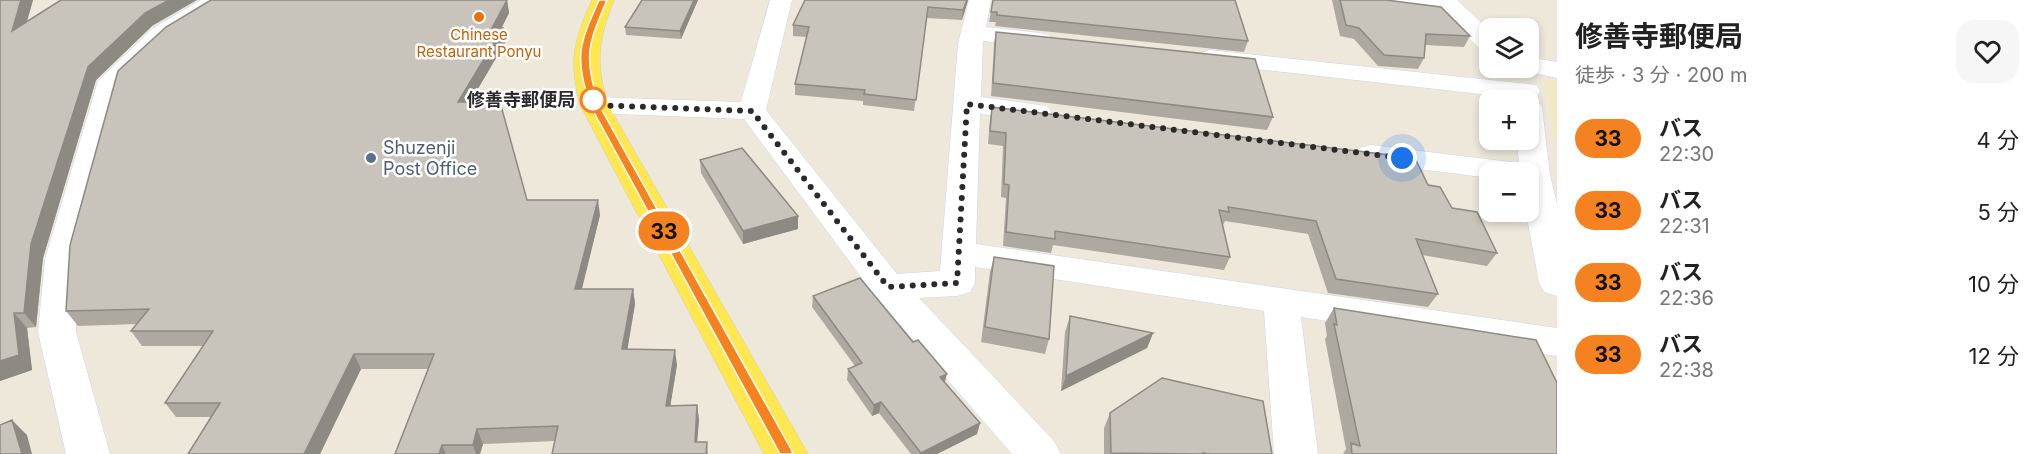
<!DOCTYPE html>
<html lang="ja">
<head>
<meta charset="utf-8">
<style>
  :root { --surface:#fff; --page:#f6f6f6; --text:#222; --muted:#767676 }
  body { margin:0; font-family:Inter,"Noto Sans JP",sans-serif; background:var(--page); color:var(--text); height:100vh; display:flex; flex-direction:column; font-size:22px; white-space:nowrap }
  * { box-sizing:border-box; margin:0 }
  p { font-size:20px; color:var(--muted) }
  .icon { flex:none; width:33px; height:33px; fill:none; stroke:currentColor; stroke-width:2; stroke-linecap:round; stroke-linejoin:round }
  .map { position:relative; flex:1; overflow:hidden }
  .sheet { display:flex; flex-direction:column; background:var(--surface); width:480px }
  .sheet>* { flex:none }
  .badge { padding:0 12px; border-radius:20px; font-size:21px; line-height:39px }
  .buttons { position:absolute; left:1479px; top:18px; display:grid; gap:12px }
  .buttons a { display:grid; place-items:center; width:60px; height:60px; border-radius:12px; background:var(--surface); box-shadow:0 3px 9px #0003; font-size:30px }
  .you { position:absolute; width:30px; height:30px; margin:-15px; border:4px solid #fff; border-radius:50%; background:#1a73e8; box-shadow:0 0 0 9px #1a73e833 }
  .map>.badge { position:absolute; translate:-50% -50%; box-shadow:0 0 0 3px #fff }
  .round { display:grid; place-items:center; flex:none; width:63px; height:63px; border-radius:18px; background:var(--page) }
  .head { display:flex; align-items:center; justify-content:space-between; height:102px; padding:0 18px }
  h1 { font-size:28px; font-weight:700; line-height:45px }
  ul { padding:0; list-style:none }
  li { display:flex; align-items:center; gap:18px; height:72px; padding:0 18px }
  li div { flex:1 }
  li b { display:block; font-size:22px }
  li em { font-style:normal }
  li .badge { min-width:66px; font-weight:700; text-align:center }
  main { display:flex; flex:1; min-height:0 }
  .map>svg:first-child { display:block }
  .education { fill:#f1e8c8 }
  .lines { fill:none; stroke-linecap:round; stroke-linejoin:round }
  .minor-casing { stroke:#d0d2e5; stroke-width:1 }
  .major-casing { stroke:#ccc; stroke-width:1 }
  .minor { fill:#fff; fill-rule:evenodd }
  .major { fill:#ffe74f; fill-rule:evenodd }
  .wall { fill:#ada9a1 }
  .shaded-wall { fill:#8d8983 }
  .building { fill:#c9c4bb; stroke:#8d8983; stroke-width:1.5 }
  .line { fill:#f58220; stroke:#fff; stroke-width:1.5 }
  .walk { stroke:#2a2a2a; stroke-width:6; stroke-dasharray:0 10.8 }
  .food-dot { fill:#e8710a; stroke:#fff; stroke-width:2 }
  .stop-dot { fill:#fff; stroke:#f58220; stroke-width:3 }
  .service-dot { fill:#5c6f8a; stroke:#fff; stroke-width:2 }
  .labels { text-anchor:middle; stroke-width:5; stroke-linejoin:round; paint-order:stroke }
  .far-food-label { font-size:15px; fill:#c56008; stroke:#fff }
  .stop-label { font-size:18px; font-weight:bold; fill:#2a2a2a; stroke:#fff; text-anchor:end }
  .service-label { font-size:18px; fill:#4e5e75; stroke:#fff; text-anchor:start }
</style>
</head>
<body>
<main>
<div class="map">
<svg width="1557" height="454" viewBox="0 0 1557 454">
  <rect width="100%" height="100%" fill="#eee8db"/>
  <path class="education" d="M 1543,79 L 1557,81 L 1557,154 Z"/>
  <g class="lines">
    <defs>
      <path id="minor" d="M 201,0 L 228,0 L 225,5 L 171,38 L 124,83 L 79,259 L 76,295 L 76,332 L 110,454 L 66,454 L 38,332 L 45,259 L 98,81 L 153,28 Z
        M 770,0 L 792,0 L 766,110 L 897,274 L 940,271 L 958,44 L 969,0 L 991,0 L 986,27 L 1040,33 L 1049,35 L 1052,40 L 1049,45 L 1040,47 L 983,41 L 981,97 L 1047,106 L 1051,112 L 1047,118 L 1037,120 L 980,114 L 976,244 L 1557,328 L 1557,356 L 1301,317 L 1318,454 L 1274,454 L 1264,311 L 975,267 L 975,283 L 970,292 L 957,296 L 919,298 L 1054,441 L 1061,454 L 1012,454 L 875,296 L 744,119 L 594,113 L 584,111 L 580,105 L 584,99 L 594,97 L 741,102 Z
        M 1358,0 L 1457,0 L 1490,31 L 1490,52 L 1481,50 L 1448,17 L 1369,7 L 1361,5 Z
        M 1210,50 L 1537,85 L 1540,91 L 1537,97 L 1528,99 L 1538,101 L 1542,107 L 1550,175 L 1557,204 L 1557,296 L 1544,292 L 1539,283 L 1526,212 L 1528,212 L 1528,172 L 1490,172 L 1490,178 L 1371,163 L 1360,160 L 1356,154 L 1360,148 L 1371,145 L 1519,163 L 1517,140 L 1528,140 L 1528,100 L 1521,100 L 1527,99 L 1201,63 L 1197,58 L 1201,53 Z
        M 1528,57 L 1557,62 L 1557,78 L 1519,70 L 1517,68 L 1528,68 Z"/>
      <path id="major" d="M 592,0 L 614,0 C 598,41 595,62 608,105 L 808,454 L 764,454 L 580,105 C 569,59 573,43 592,0 Z"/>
    </defs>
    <use href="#minor" class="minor-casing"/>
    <use href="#major" class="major-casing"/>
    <use href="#minor" class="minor"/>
    <use href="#major" class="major"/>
  </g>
  <path class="wall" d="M 0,0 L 33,0 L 27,22 L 152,26 L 96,80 L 43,258 L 36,327 L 27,328 L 32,370 L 0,381 Z
    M 507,0 L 509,13 L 501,28 L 503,28 L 506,41 L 470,102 L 527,200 L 600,215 L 582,289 L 633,289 L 635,304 L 627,349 L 677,365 L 670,406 L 697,405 L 699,420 L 697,442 L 707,442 L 708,454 L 552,454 L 555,441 L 483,444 L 480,454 L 395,454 L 428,369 L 361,369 L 320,454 L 188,454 L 211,417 L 176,417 L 165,403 L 203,346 L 142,346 L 131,331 L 137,324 L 78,326 L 66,311 Z
    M 642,0 L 698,0 L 681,39 L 626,35 L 625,27 Z
    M 805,0 L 968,0 L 962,20 L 927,18 L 914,111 L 863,105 L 863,101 L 795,95 L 795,84 L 807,37 L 793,36 L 793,25 Z
    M 993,0 L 1248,41 L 1244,52 L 995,26 L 996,22 L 989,22 Z
    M 1332,0 L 1340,0 L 1470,36 L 1464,47 L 1425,45 L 1424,58 L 1418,69 L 1378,66 L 1354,39 L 1340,36 Z
    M 996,32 L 1273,117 L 1267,130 L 991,96 L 994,44 Z
    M 992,107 L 1428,185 L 1497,253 L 1487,266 L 1422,255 L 1438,294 L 1428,307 L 1328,293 L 1308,234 L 1225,221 L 1223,225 L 1222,225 L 1230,257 L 1224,270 L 1053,245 L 1051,253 L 1003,246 L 1006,198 L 1001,197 L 1003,146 L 988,144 L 990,119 Z
    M 700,160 L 798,229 L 743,244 L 701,173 Z
    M 994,257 L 1049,339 L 1045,354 L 981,342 L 990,272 Z
    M 813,296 L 945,382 L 980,423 L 977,434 L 937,454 L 911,454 L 879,413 L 872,416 L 847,380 L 848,369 L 855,366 L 812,307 Z
    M 1334,308 L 1557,454 L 1343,454 L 1346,449 L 1325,339 L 1327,336 L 1325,323 Z
    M 1070,316 L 1153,333 L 1147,348 L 1061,391 L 1065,332 Z
    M 1110,413 L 1272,454 L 1104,454 L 1104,428 Z"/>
  <path class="shaded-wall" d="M 21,0 L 33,0 L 20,44 L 12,31 Z
    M 169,0 L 197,0 L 152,26 L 96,80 L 43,258 L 36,327 L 24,313 L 31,244 L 88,67 L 145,13 Z
    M 507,0 L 509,13 L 495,41 L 492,28 Z
    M 694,0 L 698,0 L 681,39 L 680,31 Z
    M 967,0 L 968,0 L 962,20 L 963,10 Z
    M 503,28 L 506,41 L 462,116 L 458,102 Z
    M 598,200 L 600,215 L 578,304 L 575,289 Z
    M 798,216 L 798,229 L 743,244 L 743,231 Z
    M 633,289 L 635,304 L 625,364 L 622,349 Z
    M 14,313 L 27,328 L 32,370 L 0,381 L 0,361 Z
    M 1153,333 L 1147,348 L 1061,391 L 1066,376 Z
    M 675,350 L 677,365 L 668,420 L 666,406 Z
    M 354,354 L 361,369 L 320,454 L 304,454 Z
    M 947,374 L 944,385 L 940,377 Z
    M 881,402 L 879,413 L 872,416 L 874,405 Z
    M 697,405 L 699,420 L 696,454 L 695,442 Z
    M 12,420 L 27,435 L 32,454 L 22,454 Z
    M 980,423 L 977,434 L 937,454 L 921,454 L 921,453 Z
    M 477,429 L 483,444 L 480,454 L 476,454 L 473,445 Z
    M 442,445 L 446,454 L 439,454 Z"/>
  <path class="building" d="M 0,0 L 21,0 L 12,31 L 61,0 L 169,0 L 145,13 L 88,67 L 31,244 L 24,313 L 14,313 L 19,355 L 0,361 Z
    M 211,0 L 507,0 L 492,28 L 503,28 L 458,102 L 500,102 L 527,200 L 598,200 L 575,289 L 633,289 L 622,349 L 675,350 L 666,406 L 697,405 L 695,442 L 707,442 L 706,454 L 552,454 L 558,426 L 477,429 L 473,445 L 442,445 L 439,454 L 395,454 L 434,354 L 354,354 L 304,454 L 188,454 L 220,403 L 165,403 L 213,331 L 131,331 L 149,309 L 66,311 L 70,245 L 118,71 L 166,27 Z
    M 642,0 L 694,0 L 680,31 L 625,27 Z
    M 805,0 L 967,0 L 963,10 L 928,7 L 916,100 L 864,94 L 865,90 L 795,84 L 809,27 L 793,25 Z
    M 993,0 L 1235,0 L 1248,41 L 997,15 L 997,12 L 991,12 Z
    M 1340,0 L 1386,0 L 1441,7 L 1470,36 L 1426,34 L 1424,58 L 1384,55 L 1359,28 L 1346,25 Z
    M 996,32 L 1255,59 L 1273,117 L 993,83 Z
    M 992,107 L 1415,158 L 1428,185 L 1440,187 L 1452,208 L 1477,212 L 1497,253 L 1416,239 L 1438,294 L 1336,279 L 1316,221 L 1228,207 L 1229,212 L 1219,210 L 1230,257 L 1055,231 L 1055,239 L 1006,232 L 1009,185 L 1004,184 L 1006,133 L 990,131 Z
    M 742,148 L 798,216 L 743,231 L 700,160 Z
    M 994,257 L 1054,266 L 1049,339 L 985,327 Z
    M 860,278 L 913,342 L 918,340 L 947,374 L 940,377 L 980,423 L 921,453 L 881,402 L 874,405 L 848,369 L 862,363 L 813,296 Z
    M 1334,308 L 1536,340 L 1557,383 L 1557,454 L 1352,454 L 1351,443 L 1360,446 L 1334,324 L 1337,325 Z
    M 1070,316 L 1153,333 L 1066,376 Z
    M 1162,378 L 1263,401 L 1272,454 L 1209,454 L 1203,453 L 1203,454 L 1111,453 L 1110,413 Z
    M 12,420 L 22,454 L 0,454 L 0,425 Z"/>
  <path class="line" d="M 599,0 L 607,0 C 587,47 584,56 599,105 L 791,449 L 793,454 L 780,454 L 590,105 C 575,56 578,47 599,0 Z"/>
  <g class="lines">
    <path class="walk" d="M 593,100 L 594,105 L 752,111 L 888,287 L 957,283 L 967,104 L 1402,158"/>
  </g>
  <circle class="food-dot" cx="479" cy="17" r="6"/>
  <circle class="stop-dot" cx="593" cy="100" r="12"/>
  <circle class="service-dot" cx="371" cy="158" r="6"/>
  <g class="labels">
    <g class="far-food-label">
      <text x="479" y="40">Chinese<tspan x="479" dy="17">Restaurant Ponyu</tspan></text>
    </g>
    <g class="stop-label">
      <text x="575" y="106">修善寺郵便局</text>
    </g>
    <g class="service-label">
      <text x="383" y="154">Shuzenji<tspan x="383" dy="21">Post Office</tspan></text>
    </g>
  </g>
</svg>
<div class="buttons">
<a><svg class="icon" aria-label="layers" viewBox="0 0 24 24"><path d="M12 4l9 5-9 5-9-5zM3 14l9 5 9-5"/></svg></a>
<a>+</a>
<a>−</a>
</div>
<div class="you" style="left:1402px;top:158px"></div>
<b class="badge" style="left:664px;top:231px;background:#f58220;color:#111">33</b>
</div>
<section class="sheet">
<div class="head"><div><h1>修善寺郵便局</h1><p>徒歩 · 3 分 · 200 m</p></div><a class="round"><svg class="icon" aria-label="heart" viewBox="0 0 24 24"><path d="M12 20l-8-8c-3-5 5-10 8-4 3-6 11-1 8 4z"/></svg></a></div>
<ul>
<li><span class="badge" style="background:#f58220;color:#111">33</span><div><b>バス</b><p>22:30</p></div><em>4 分</em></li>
<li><span class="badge" style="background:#f58220;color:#111">33</span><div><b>バス</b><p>22:31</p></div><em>5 分</em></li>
<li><span class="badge" style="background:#f58220;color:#111">33</span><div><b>バス</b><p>22:36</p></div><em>10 分</em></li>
<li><span class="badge" style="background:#f58220;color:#111">33</span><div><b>バス</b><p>22:38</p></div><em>12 分</em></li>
</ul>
</section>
</main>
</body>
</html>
